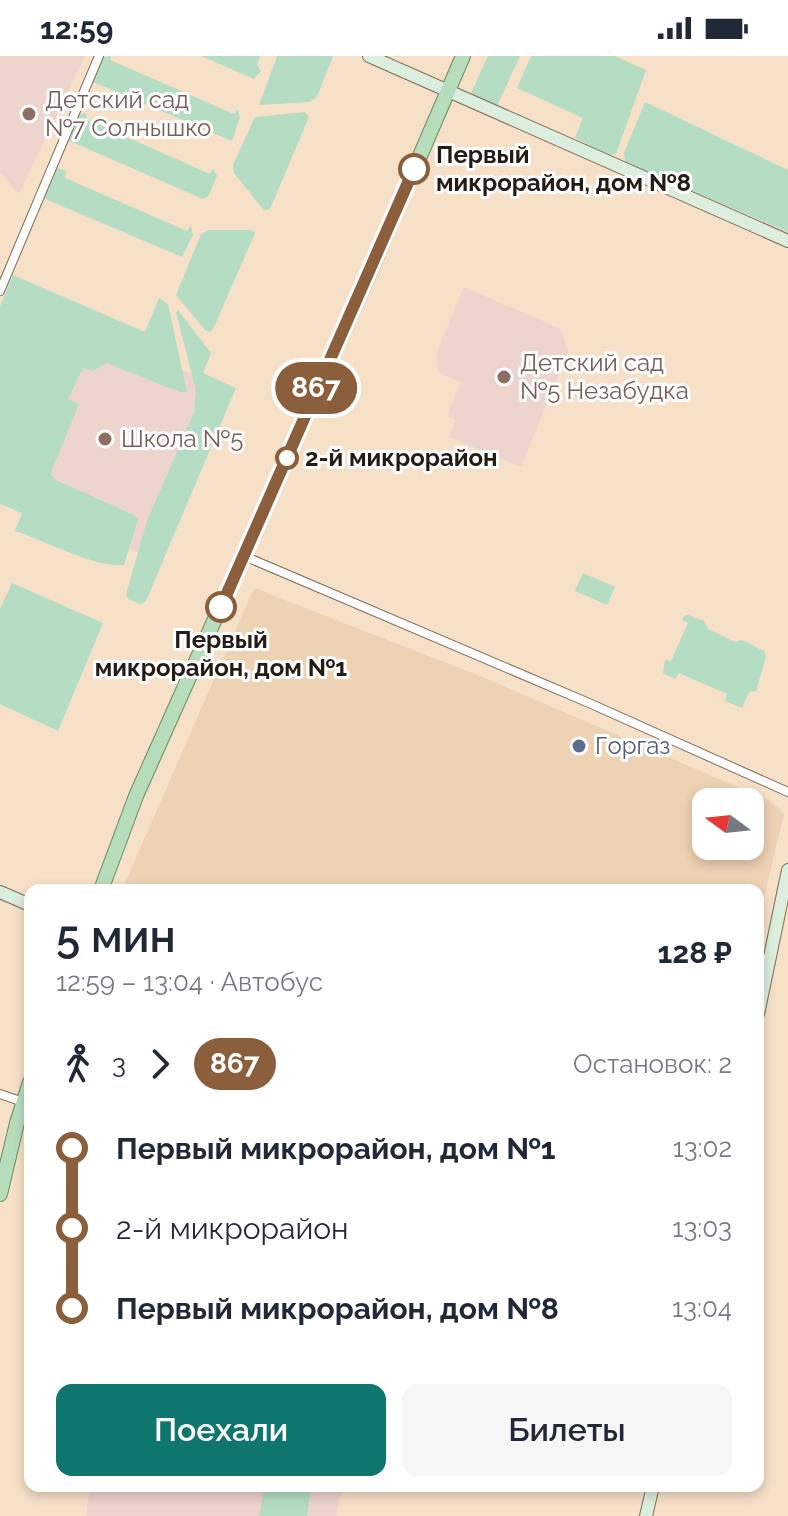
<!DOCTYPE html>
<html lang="ru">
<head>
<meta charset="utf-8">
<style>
  :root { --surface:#fff; --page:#f6f6f7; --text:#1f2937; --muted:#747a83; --accent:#0f766e }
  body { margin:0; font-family:Raleway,sans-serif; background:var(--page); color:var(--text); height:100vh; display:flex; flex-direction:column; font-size:30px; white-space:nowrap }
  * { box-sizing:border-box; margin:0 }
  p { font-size:26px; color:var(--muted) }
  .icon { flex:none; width:44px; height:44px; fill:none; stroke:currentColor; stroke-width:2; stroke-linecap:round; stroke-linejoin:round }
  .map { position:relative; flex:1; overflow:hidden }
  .side { position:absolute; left:24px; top:828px; width:740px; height:608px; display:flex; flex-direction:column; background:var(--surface); border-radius:16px; box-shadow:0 4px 12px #0003 }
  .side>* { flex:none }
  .badge { padding:0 16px; border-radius:26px; font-size:28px; line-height:52px }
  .needle { width:52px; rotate:285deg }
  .controls { position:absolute; left:692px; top:732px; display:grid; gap:16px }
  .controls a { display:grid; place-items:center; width:72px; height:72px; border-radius:16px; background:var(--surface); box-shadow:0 4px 12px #0003; font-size:40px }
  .map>.badge { position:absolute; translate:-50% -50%; box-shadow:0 0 0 4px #fff }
  .legs { display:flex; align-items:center; gap:12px; height:88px; padding:0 32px; font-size:26px }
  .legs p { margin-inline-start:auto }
  .headline { display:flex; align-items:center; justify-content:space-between; height:136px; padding:0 32px }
  h1 { font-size:44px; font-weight:600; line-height:60px }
  .cta { display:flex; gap:16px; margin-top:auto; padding:16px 32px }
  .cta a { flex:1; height:92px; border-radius:16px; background:var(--accent); color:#fff; font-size:32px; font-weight:600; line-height:92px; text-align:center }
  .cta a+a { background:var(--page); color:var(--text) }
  ul { padding:0 32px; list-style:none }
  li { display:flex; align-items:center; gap:28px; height:80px; font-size:30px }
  li i { display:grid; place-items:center; width:12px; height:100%; margin:0 10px; background:currentColor }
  li i::after { content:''; width:20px; height:20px; margin:-10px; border:6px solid; border-radius:50%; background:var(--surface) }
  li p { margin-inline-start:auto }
  li:first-child i { background:linear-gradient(#0000 50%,currentColor 0) }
  li:last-child i { background:linear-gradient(currentColor 50%,#0000 0) }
  .status { display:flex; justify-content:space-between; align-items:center; height:56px; padding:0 40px; background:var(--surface); direction:ltr }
  .status svg { height:22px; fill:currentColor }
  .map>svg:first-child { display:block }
  .built { fill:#edd2b4; fill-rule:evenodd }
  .education { fill:#edd4cc }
  .green { fill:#b5ddc4 }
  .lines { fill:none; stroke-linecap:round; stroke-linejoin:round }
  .street-casing { stroke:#7f6c56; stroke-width:10 }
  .secondary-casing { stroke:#7f6c56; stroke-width:14 }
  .primary-casing { stroke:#668b64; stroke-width:16 }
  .street { stroke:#fff; stroke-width:8 }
  .secondary { stroke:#dceede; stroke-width:12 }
  .primary { stroke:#b8ddbc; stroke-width:14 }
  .line-1-casing { stroke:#fff; stroke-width:18 }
  .line-1 { stroke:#8b5e3c; stroke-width:12 }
  .education-dot { fill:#8d6e63; stroke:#fff; stroke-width:3 }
  .stop-1-dot { fill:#fff; stroke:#8b5e3c; stroke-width:4 }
  .service-dot { fill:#5c6f8a; stroke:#fff; stroke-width:3 }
  .labels { text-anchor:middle; stroke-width:6; stroke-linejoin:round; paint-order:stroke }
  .education-label { font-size:24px; fill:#785e54; stroke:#fff; text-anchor:start }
  .stop-label { font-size:24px; font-weight:bold; fill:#241c13; stroke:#fff; text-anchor:start }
  .service-label { font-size:24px; fill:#4e5e75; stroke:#fff; text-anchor:start }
</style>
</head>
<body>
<div class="status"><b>12:59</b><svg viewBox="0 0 49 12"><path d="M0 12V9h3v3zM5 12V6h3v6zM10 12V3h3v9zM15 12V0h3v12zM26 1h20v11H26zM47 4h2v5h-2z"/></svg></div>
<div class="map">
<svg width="788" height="1460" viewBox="0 0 788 1460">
  <rect width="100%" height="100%" fill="#f6e0c8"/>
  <path class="built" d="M 254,532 L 485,622 L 772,746 L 784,758 L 758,866 L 758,834 L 122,834 ZM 706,746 L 750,746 L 750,790 L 706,790 Z"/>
  <path class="education" d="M 0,0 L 85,0 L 19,138 L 0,116 Z
    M 464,231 L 561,273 L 568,296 L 521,411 L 449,381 L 456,364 L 447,360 L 461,326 L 439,317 L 436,298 Z
    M 14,242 L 232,335 L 157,505 L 0,432 Z
    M 90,1430 L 343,1430 L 336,1460 L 86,1460 Z"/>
  <path class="green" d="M 111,0 L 110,4 L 234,58 L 237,53 L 240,61 L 232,85 L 93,26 L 104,1 Z
    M 201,0 L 260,0 L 257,9 L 261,15 L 254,23 Z
    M 277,0 L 333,0 L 317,41 L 309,46 L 259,49 Z
    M 488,0 L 520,0 L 497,50 L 471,37 Z
    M 531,0 L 615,0 L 646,14 L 616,98 L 609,99 L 575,82 L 583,62 L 517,32 Z
    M 645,46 L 788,114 L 788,176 L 625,106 L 624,97 Z
    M 305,56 L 309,61 L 270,153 L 264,154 L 234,117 L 233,109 L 255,61 Z
    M 84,57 L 87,58 L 86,63 L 210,118 L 213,112 L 217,120 L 208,141 L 203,143 L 67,84 L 78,59 Z
    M 57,112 L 66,115 L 65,122 L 187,175 L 191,169 L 193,179 L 182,201 L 43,142 Z
    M 209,174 L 251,174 L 255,177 L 214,271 L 210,276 L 205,274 L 176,239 L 201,178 Z
    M 13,219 L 145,276 L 159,242 L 168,248 L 187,336 L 180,336 L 106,307 L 93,315 L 83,312 L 68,343 L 79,348 L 52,414 L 51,419 L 56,424 L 134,459 L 138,464 L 124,509 C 94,512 44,484 15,475 L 22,457 L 0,448 L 0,250 Z
    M 178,254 L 211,297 L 203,317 L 236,332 L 146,545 L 140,548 L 128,543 L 126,538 L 147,465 L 194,356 L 196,335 L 176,256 Z
    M 583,517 L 615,531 L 607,549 L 575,535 Z
    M 12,527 L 103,567 L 58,675 L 0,648 L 0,553 Z
    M 688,559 L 704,565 L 708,573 L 735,586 L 742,584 L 764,595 L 766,601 L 756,635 L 749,636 L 742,652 L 725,645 L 727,638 L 679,617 L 675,623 L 663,617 L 665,604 L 671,605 L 688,567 L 682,564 L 684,560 Z
    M 265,1430 L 311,1433 L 307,1460 L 259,1460 Z"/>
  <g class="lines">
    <defs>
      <path id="street" d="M 0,235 L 99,0
        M 244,500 L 589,647 L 788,736
        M 0,1038 L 23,1046"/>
      <path id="secondary" d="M 369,0 L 788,185
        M 0,836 L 30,849
        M 758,958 L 788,814
        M 646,1460 L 653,1430"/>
      <path id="primary" d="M 101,834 L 136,740 L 373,209 L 463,0
        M 0,1138 L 17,1067 L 30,1026"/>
    </defs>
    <use href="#street" class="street-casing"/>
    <use href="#secondary" class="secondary-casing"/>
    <use href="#primary" class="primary-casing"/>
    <use href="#street" class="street"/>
    <use href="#secondary" class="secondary"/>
    <use href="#primary" class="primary"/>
  </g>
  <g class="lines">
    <defs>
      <path id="line-1" d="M 221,551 L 414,113"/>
    </defs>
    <use href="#line-1" class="line-1-casing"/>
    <use href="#line-1" class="line-1"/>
  </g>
  <g class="education-dot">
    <circle cx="29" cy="58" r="8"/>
    <circle cx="504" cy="321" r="8"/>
    <circle cx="105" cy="383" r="8"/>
  </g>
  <g class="stop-1-dot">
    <circle cx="414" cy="113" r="14"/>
    <circle cx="287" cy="402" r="10"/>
    <circle cx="221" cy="551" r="14"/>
  </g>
  <circle class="service-dot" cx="579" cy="690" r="8"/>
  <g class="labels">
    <g class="education-label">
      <text x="45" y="52">Детский сад<tspan x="45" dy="28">№7 Солнышко</tspan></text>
      <text x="520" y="315">Детский сад<tspan x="520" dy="28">№5 Незабудка</tspan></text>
      <text x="121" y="391">Школа №5</text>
    </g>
    <g class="stop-label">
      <text x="436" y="107">Первый<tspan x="436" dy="28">микрорайон, дом №8</tspan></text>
      <text x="305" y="410">2-й микрорайон</text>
      <text x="221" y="592" text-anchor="middle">Первый<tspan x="221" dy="28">микрорайон, дом №1</tspan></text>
    </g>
    <g class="service-label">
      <text x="595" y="698">Горгаз</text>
    </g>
  </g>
</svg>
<div class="controls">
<a><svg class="needle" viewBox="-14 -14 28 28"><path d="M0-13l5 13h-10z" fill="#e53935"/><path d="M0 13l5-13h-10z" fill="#747a83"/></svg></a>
</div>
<b class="badge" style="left:316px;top:332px;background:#8b5e3c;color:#fff">867</b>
<section class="side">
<div class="headline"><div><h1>5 мин</h1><p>12:59 – 13:04 · Автобус</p></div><b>128 ₽</b></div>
<div class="legs"><svg class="icon" aria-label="walk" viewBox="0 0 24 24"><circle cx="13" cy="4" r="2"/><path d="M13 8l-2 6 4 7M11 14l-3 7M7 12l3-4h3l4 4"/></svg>3<svg class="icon" aria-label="forward" viewBox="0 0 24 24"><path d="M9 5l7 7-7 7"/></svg><b class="badge" style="background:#8b5e3c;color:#fff">867</b><p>Остановок: 2</p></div>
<ul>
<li><i style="color:#8b5e3c"></i><b>Первый микрорайон, дом №1</b><p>13:02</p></li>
<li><i style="color:#8b5e3c"></i><span>2-й микрорайон</span><p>13:03</p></li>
<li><i style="color:#8b5e3c"></i><b>Первый микрорайон, дом №8</b><p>13:04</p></li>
</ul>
<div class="cta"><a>Поехали</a><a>Билеты</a></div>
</section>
</div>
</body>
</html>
